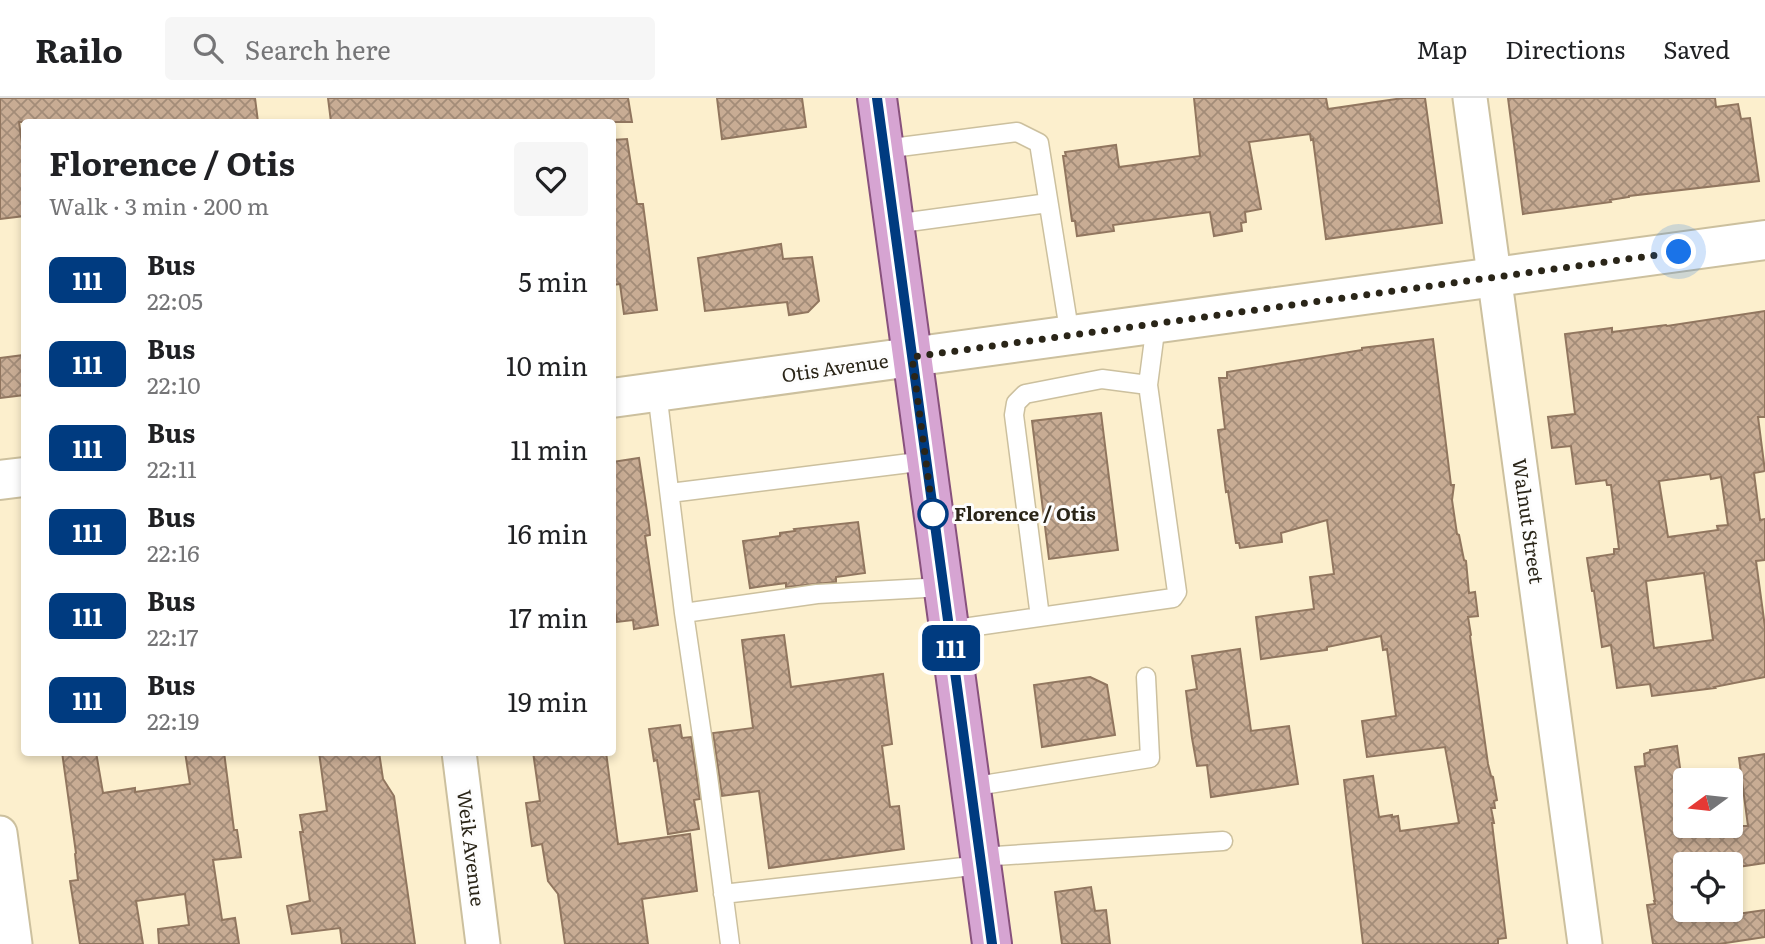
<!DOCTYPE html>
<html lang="en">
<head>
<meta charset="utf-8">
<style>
  :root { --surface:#fff; --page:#f6f6f6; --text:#202124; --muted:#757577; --line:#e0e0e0 }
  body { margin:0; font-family:Literata,serif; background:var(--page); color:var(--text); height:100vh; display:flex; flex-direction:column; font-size:26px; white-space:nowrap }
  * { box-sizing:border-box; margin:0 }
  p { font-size:23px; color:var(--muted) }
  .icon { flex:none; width:38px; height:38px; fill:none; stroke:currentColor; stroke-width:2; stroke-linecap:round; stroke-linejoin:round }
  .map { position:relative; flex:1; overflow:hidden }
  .drawer { position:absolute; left:21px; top:21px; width:595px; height:637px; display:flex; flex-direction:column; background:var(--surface); border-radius:7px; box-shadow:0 4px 10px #0003 }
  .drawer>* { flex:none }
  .badge { padding:0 14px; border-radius:10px; font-size:24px; line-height:46px }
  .needle { width:46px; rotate:255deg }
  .controls { position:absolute; left:1673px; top:670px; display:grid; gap:14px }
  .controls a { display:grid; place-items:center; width:70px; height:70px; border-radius:7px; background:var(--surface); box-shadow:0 4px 10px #0003; font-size:35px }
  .you { position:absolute; width:35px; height:35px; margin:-18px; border:5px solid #fff; border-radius:50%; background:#1a73e8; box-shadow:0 0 0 10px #1a73e833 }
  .map>.badge { position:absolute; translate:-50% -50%; box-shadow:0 0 0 4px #fff }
  .round { display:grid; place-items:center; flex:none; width:74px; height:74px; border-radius:7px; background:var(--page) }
  .head { display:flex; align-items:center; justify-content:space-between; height:119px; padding:0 28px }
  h1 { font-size:33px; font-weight:700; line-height:52px }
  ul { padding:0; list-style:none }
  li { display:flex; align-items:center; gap:21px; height:84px; padding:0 28px }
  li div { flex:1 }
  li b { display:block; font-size:26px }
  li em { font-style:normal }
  li .badge { min-width:77px; font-weight:700; text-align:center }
  header { display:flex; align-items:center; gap:42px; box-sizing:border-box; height:98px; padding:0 35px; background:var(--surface); border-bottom:2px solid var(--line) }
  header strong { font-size:33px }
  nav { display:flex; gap:38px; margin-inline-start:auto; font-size:24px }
  .search { width:490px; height:63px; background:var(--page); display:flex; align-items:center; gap:18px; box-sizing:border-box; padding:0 24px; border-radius:7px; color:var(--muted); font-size:26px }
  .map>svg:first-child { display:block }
  .building { fill:url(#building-cross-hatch); stroke:#91765f; stroke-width:2; fill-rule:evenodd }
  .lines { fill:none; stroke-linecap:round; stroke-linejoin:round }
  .service-casing { stroke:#ccc09e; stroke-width:21 }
  .minor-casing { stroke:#ccc09e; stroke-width:37 }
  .tertiary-casing { stroke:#ccc09e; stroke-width:42 }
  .primary-casing { stroke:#88517d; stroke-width:42 }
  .service { stroke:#fff; stroke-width:18 }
  .minor { stroke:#fff; stroke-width:33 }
  .tertiary { stroke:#fff; stroke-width:38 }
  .primary { stroke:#d6a4d2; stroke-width:38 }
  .line-casing { stroke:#fff; stroke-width:16 }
  .line { stroke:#003b80; stroke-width:10 }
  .walk { stroke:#2a2518; stroke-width:7; stroke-dasharray:0 12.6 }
  .stop-dot { fill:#fff; stroke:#003b80; stroke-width:3.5 }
  .labels { text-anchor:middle; stroke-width:6; stroke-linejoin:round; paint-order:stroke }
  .street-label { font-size:19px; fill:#2a2518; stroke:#fdfdfd }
  .stop-label { font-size:19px; font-weight:bold; fill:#2a2518; stroke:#fdfdfd; text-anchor:start }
</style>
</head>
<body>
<header>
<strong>Railo</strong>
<div class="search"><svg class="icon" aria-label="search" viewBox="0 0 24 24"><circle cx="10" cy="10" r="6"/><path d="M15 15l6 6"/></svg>Search here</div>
<nav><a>Map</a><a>Directions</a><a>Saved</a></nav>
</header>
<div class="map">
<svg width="1765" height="846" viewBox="0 0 1765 846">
  <defs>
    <pattern id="building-cross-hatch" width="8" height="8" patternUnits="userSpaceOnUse" patternTransform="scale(1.75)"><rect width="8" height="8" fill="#c8ac94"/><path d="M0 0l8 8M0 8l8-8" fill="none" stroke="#a38c78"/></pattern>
  </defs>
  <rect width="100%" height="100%" fill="#fcefcd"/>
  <path class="building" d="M 0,0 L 255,0 L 258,24 L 19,24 L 24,60 L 24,118 L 0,121 Z
    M 328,0 L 628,0 L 632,24 L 331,24 Z
    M 717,0 L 802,0 L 806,29 L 722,41 Z
    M 1194,0 L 1326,0 L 1328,11 L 1403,0 L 1425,0 L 1442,125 L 1326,141 L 1313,41 L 1311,42 L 1310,36 L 1249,44 L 1261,111 L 1245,114 L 1246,124 L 1241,125 L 1242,133 L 1214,138 L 1210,114 L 1113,127 L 1114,133 L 1077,138 L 1075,123 L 1072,123 L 1063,58 L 1066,58 L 1065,54 L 1116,47 L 1119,69 L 1200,58 Z
    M 1508,0 L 1715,0 L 1716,9 L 1738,6 L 1741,21 L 1750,20 L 1759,83 L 1629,98 L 1629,99 L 1610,102 L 1611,104 L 1523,116 Z
    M 627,41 L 637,106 L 643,106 L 657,212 L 624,216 L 620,186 L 612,187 L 612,42 Z
    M 781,146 L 783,161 L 812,159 L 819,203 L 808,214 L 789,217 L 787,204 L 705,213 L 698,160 Z
    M 1765,213 L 1765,319 L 1758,319 L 1765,373 L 1754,375 L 1760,422 L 1765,421 L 1765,462 L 1756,463 L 1765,529 L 1765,579 L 1714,589 L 1715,590 L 1652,598 L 1650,586 L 1617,590 L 1611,547 L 1602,549 L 1594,493 L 1592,493 L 1587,460 L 1614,456 L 1614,451 L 1619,451 L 1611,387 L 1607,387 L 1606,382 L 1576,386 L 1571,348 L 1552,350 L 1548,319 L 1575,316 L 1565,236 L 1612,230 L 1612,234 L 1666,227 L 1667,228 ZM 1710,376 L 1711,381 L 1721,379 L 1728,427 L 1717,428 L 1718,432 L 1668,439 L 1659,383 ZM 1704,475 L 1713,542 L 1654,550 L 1646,483 Z
    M 1433,241 L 1451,387 L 1454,387 L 1452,402 L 1457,436 L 1459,437 L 1464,462 L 1466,463 L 1469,495 L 1475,494 L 1478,518 L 1468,519 L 1471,537 L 1470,538 L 1488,666 L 1491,678 L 1493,679 L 1497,702 L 1494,703 L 1495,710 L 1491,710 L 1494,725 L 1492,725 L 1506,840 L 1498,841 L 1498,846 L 1363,846 L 1344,682 L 1373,678 L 1379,719 L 1392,717 L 1392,719 L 1398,718 L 1400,733 L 1459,725 L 1445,649 L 1367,659 L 1362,623 L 1396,618 L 1387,551 L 1383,552 L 1381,538 L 1327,549 L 1327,552 L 1261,561 L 1256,519 L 1314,511 L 1310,479 L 1334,476 L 1327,422 L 1281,435 L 1282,444 L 1240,450 L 1239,445 L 1236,445 L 1228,393 L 1226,394 L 1218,332 L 1225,331 L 1219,280 L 1227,280 L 1227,274 L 1362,252 L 1362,250 Z
    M 24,257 L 24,297 L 0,300 L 0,260 Z
    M 1101,315 L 1118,452 L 1049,461 L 1032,323 Z
    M 639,360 L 649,427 L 650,437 L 645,438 L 658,527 L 634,531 L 633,522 L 617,524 L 612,494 L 612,364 Z
    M 858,424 L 865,475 L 836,479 L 836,484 L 786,489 L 786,485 L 750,490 L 743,443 L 780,438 L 780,435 L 795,433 L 794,431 Z
    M 784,537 L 791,589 L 883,576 L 892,646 L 882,648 L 890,709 L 899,708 L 904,751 L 769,770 L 759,693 L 722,698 L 713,635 L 753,630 L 742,542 Z
    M 1240,551 L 1251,633 L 1289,628 L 1298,686 L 1211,699 L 1207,667 L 1197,668 L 1192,640 L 1186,593 L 1197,591 L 1192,558 Z
    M 1090,579 L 1107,587 L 1115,637 L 1042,649 L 1034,587 Z
    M 680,627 L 682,640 L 691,639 L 700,701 L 694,702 L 699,731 L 668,736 L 657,662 L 654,663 L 649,631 Z
    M 1677,648 L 1685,706 L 1685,728 L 1748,728 L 1739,660 L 1765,656 L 1765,765 L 1731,770 L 1731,766 L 1685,766 L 1685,812 L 1701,812 L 1702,821 L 1765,812 L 1765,839 L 1719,846 L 1653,846 L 1647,807 L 1655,806 L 1654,803 L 1655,803 L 1635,669 L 1645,668 L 1644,656 L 1650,654 L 1650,652 Z
    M 62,654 L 96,654 L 103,695 L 135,690 L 135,694 L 190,686 L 185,654 L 224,654 L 234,732 L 237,732 L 241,759 L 213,762 L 222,822 L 235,820 L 239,846 L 159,846 L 158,831 L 189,827 L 185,796 L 136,803 L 143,846 L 80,846 L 70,783 L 78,782 L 75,756 L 76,755 Z
    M 319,654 L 379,654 L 383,681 L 394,698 L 415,846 L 342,846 L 340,830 L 292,836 L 287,808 L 310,803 L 300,734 L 303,734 L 300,717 L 327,713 Z
    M 533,654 L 606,654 L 618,746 L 690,736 L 697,793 L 642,801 L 648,846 L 565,846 L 558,796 L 548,783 L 542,746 L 532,748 L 526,705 L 540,703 Z
    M 1091,789 L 1095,813 L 1106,812 L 1110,846 L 1062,846 L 1055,794 Z"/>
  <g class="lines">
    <defs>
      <path id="service" d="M 884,51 L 1017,34 L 1039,45 L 1070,238
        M 894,126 L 1048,105
        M 657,294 L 684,515 L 708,678 L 730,846
        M 670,395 L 926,363
        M 684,515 L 817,496 L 943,489
        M 1040,519 L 1014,317 L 1016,305 L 1025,296 L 1102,281 L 1148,287
        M 949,532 L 1173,500 L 1177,494 L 1148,287 L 1156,226
        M 970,689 L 1150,660 L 1146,579
        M 980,759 L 1223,743
        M 723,796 L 981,767"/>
      <path id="minor" d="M 1470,0 L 1585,846
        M 459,654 L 483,846
        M 0,735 L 15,846"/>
      <path id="tertiary" d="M 612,300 L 1765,142
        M 0,382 L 24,379"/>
      <path id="primary" d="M 877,0 L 992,846"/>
    </defs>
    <use href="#service" class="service-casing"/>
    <use href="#minor" class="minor-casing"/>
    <use href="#tertiary" class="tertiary-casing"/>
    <use href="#primary" class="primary-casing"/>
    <use href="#service" class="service"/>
    <use href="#minor" class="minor"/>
    <use href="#tertiary" class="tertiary"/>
    <use href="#primary" class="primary"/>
  </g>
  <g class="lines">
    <defs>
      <path id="line" d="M 877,0 L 992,846"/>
    </defs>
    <use href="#line" class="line-casing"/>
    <use href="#line" class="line"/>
    <path class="walk" d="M 933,416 L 912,259 L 1679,154"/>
  </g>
  <circle class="stop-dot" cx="933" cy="416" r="14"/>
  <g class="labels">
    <g class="street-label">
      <text transform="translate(835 270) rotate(-8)" y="7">Otis Avenue</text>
      <text transform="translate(1528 423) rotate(82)" y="7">Walnut Street</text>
      <text transform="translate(471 750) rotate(83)" y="7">Weik Avenue</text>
    </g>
    <g class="stop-label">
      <text x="954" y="423">Florence / Otis</text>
    </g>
  </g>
</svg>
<div class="controls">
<a><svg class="needle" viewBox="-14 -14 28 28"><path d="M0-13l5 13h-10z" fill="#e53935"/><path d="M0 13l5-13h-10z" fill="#757577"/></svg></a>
<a><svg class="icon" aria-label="locate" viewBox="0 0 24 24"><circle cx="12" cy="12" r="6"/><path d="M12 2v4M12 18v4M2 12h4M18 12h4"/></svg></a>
</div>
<div class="you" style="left:1679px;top:154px"></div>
<b class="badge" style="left:951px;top:550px;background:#003b80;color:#fff">111</b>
<section class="drawer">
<div class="head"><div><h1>Florence / Otis</h1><p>Walk · 3 min · 200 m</p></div><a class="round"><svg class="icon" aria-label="heart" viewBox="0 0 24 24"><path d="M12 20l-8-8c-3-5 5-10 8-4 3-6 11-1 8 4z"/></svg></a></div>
<ul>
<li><span class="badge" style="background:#003b80;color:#fff">111</span><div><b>Bus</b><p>22:05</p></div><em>5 min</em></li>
<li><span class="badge" style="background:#003b80;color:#fff">111</span><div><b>Bus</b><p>22:10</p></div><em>10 min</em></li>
<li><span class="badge" style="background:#003b80;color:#fff">111</span><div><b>Bus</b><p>22:11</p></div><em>11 min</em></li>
<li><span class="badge" style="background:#003b80;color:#fff">111</span><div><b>Bus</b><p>22:16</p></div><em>16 min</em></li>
<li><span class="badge" style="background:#003b80;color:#fff">111</span><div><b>Bus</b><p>22:17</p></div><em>17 min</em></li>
<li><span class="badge" style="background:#003b80;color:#fff">111</span><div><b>Bus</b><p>22:19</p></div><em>19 min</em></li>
</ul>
</section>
</div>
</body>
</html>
